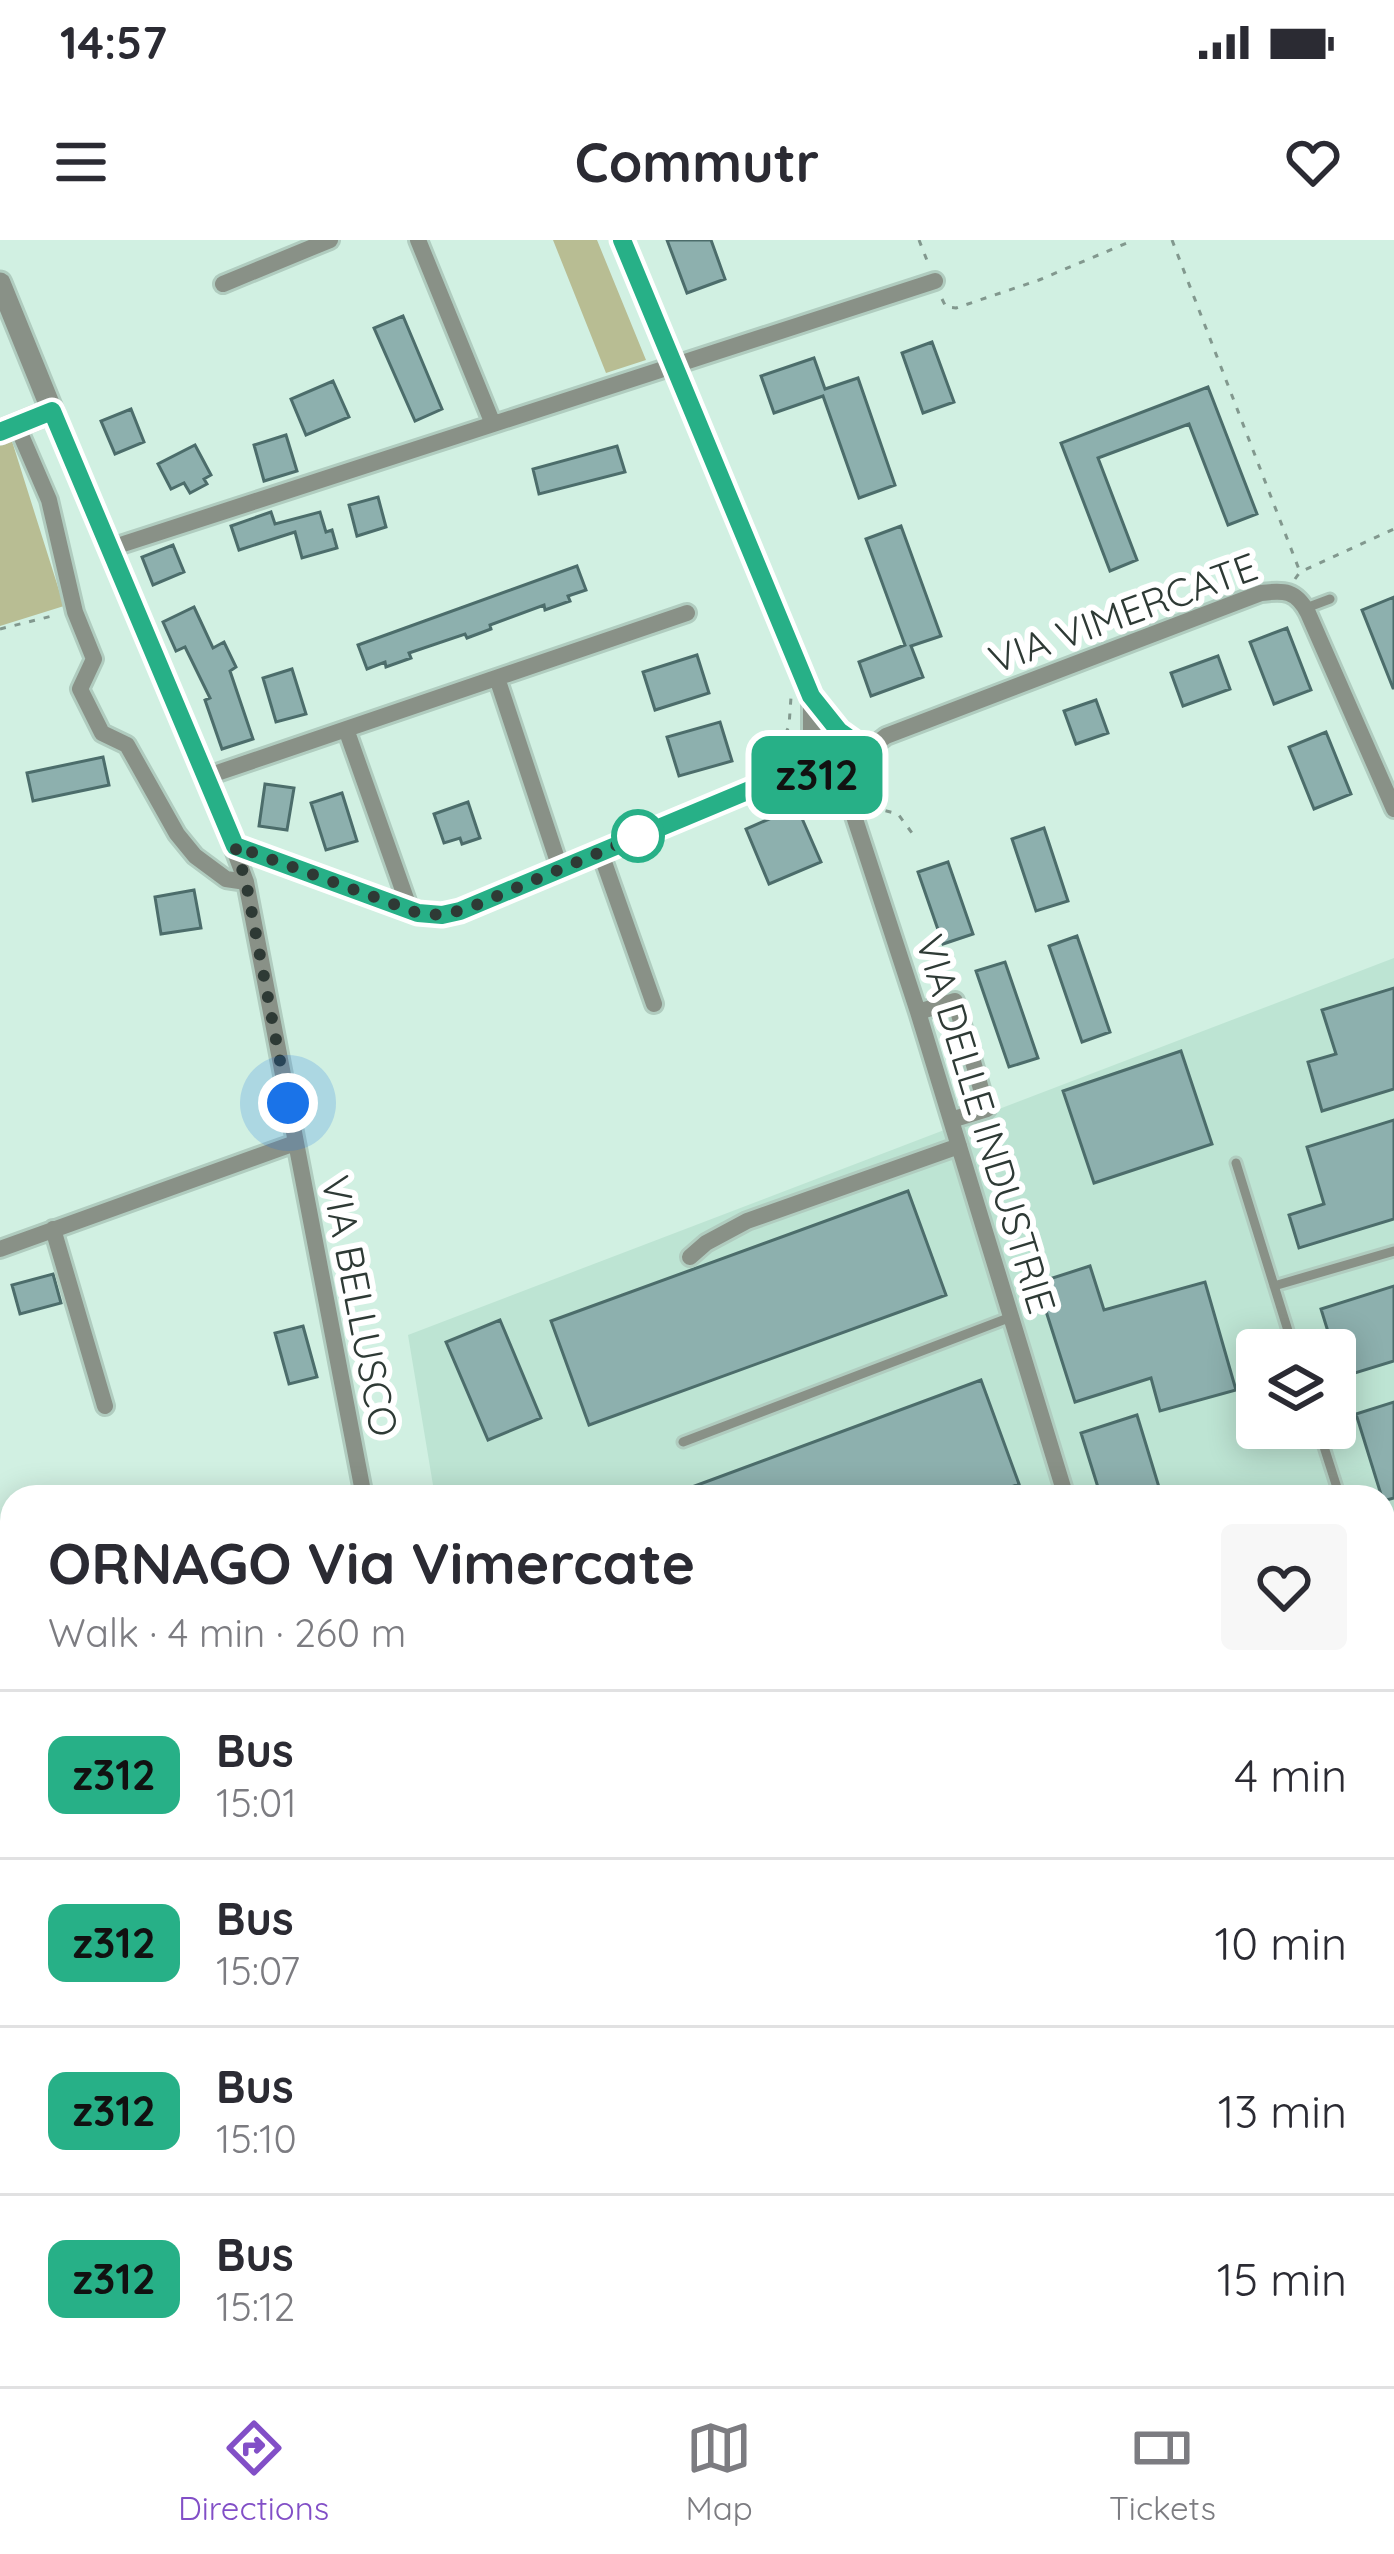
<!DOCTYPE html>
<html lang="en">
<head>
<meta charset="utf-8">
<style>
  :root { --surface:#fff; --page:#f7f7f7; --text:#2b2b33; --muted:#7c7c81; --line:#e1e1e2; --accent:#824fc7 }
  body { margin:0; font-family:Quicksand,sans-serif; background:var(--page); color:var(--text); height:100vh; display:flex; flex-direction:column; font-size:45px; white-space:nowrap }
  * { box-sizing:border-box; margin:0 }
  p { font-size:39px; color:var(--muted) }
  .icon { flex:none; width:66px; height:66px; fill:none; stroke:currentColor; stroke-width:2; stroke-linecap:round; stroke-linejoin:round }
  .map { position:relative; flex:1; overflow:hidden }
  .side { position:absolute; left:0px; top:1245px; width:1395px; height:903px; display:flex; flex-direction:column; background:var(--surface); border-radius:36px 36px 0 0; box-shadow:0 6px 30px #0003 }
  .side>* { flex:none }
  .badge { padding:0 24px; border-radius:18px; font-size:42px; line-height:78px }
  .tools { position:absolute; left:1236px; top:1089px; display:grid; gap:24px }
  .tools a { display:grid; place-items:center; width:120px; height:120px; border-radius:12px; background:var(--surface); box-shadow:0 6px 30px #0003; font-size:60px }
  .you { position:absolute; width:60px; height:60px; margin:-30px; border:9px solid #fff; border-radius:50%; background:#1a73e8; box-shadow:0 0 0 18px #1a73e833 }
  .map>.badge { position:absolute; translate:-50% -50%; box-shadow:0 0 0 6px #fff }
  .round { display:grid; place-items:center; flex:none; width:126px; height:126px; border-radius:12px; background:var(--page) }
  .headline { display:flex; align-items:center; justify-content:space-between; height:204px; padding:0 48px }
  h1 { font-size:57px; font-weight:700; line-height:90px }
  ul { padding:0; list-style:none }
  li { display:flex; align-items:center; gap:36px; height:168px; padding:0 48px; border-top:3px solid var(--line) }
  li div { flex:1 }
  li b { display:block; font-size:45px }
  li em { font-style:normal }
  li .badge { min-width:132px; font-weight:700; text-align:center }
  .status { display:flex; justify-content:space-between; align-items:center; height:84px; padding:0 60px; background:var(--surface); direction:ltr }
  .status svg { height:33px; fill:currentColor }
  header { display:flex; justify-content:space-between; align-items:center; height:156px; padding:0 48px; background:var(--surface); font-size:54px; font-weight:700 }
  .dock { display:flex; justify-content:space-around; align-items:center; height:168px; border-top:3px solid var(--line); background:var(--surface); font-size:33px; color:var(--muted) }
  .dock a { display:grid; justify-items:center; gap:6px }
  .dock .active { color:var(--accent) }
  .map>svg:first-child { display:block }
  .built { fill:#bde4d3; fill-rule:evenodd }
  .green { fill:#b8bd93 }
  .building { fill:#8db0ae; stroke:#4c6d6b; stroke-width:3 }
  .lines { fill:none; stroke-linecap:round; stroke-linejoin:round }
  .service-casing { stroke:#b0ccbf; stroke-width:15 }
  .minor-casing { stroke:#b0ccbf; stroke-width:22 }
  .tertiary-casing { stroke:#b0ccbf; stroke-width:27 }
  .secondary-casing { stroke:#b0ccbf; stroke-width:30 }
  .path { stroke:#82988e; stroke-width:3; stroke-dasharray:6 9; stroke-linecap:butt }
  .service { stroke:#899187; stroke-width:9 }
  .minor { stroke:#899187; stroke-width:16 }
  .tertiary { stroke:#899187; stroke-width:21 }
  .secondary { stroke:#5d685a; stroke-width:24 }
  .line-casing { stroke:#fff; stroke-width:27 }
  .line { stroke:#27b087; stroke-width:18 }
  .walk { stroke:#2e3a35; stroke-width:12; stroke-dasharray:0 21.6 }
  .stop-dot { fill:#fff; stroke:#27b087; stroke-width:6 }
  .labels { text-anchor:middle; stroke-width:12; stroke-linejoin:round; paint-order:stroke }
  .street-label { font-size:39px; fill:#2e3a35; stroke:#fff }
</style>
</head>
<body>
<div class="status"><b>14:57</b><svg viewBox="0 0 49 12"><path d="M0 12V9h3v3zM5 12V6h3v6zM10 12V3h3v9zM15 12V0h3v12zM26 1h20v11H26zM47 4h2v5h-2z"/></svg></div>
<header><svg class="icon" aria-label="menu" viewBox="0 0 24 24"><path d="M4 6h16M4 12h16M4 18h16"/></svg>Commutr<svg class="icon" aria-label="heart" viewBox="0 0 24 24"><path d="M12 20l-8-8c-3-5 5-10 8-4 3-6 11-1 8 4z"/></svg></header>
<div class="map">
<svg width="1394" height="2146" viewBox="0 0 1394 2146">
  <rect width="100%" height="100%" fill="#d1f0e2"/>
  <path class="built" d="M 1394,718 L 1394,1795 L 1383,1798 L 1383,1257 L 435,1257 L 408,1095 ZM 1257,1110 L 1335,1110 L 1335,1188 L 1257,1188 Z
    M 12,2044 L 12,2136 L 389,2136 L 390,2146 L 0,2146 L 0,2045 Z
    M 643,2136 L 762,2136 L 716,2146 L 644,2146 Z"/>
  <path class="green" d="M 553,0 L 597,0 L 646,120 L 606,133 Z
    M 11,198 L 64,366 L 0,386 L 0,202 Z"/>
  <path class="building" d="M 667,0 L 711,0 L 725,39 L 687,53 Z
    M 403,76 L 442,169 L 415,181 L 374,88 Z
    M 932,102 L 954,162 L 923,173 L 902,113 Z
    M 814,118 L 825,149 L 858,138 L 895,245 L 859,258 L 823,156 L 774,173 L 761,136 Z
    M 333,141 L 349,177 L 306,195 L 291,159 Z
    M 1208,147 L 1257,274 L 1228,285 L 1189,184 L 1098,218 L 1137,320 L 1110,331 L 1061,203 Z
    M 131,169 L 144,202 L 115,214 L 101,181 Z
    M 286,195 L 297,231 L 264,241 L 254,205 Z
    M 195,205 L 211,235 L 204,239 L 207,244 L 190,253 L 184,243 L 171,249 L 158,224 Z
    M 617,206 L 625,232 L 539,254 L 533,229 Z
    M 378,257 L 386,287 L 357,296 L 349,265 Z
    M 271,272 L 275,284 L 320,272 L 326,292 L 332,290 L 337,308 L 302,318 L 295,292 L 239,310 L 231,286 Z
    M 901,286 L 941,396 L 911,406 L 923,437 L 871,456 L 859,422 L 905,405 L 866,299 Z
    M 173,305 L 184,332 L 153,345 L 142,317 Z
    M 577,326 L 586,350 L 568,356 L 570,361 L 545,370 L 544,365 L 490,385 L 491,389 L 467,398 L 465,394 L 409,413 L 411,418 L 386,427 L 385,422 L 367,429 L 358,405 Z
    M 1394,357 L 1394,448 L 1393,448 L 1362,370 Z
    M 194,367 L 213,408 L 224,402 L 236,427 L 230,431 L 253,499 L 222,509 L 205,460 L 210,458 L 185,407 L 176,411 L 163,382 Z
    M 1287,388 L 1311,450 L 1274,464 L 1250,402 Z
    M 697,415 L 709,453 L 655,470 L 643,432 Z
    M 1218,416 L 1230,449 L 1183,466 L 1171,433 Z
    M 292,429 L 306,474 L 276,482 L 263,438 Z
    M 1096,460 L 1108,493 L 1076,504 L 1064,471 Z
    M 720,482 L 732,521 L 679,536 L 667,497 Z
    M 1326,492 L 1351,554 L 1314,569 L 1289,507 Z
    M 103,517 L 109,545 L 33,561 L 27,533 Z
    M 265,544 L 294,548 L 287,590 L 259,586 Z
    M 342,553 L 357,601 L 326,610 L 311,563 Z
    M 468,562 L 480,598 L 462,604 L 460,598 L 444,603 L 434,574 Z
    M 797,567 L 821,622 L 769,644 L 746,589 Z
    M 1044,588 L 1068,661 L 1036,671 L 1012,599 Z
    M 948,622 L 973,694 L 943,704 L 918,632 Z
    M 194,650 L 201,688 L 161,694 L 155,657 Z
    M 1077,696 L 1110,792 L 1082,802 L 1049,706 Z
    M 1005,722 L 1038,818 L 1009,827 L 976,731 Z
    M 1394,748 L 1394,849 L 1322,871 L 1308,822 L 1336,814 L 1322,770 Z
    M 1181,811 L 1212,904 L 1094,943 L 1063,851 Z
    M 1394,880 L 1394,979 L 1299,1008 L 1289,975 L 1324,964 L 1307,907 Z
    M 908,951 L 946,1055 L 589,1185 L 551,1081 Z
    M 1090,1026 L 1104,1070 L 1205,1042 L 1236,1150 L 1160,1171 L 1151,1138 L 1075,1162 L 1037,1043 Z
    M 53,1034 L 61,1063 L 20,1074 L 12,1045 Z
    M 1394,1046 L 1394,1121 L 1342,1137 L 1321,1069 Z
    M 500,1080 L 541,1178 L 488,1200 L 446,1102 Z
    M 303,1086 L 317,1137 L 289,1144 L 275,1093 Z
    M 981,1140 L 1019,1244 L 985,1257 L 665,1257 Z
    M 1394,1162 L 1394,1258 L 1383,1261 L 1356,1174 Z
    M 1137,1175 L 1162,1257 L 1101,1257 L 1081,1193 Z"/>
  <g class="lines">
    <defs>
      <path id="service" d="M 1306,368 L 1330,359
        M 1236,923 L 1294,1110
        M 1274,1046 L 1394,1011
        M 1318,1188 L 1340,1257
        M 683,1202 L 1011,1077
        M 165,2146 L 179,2146"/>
      <path id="minor" d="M 418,0 L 493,184
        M 622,0 L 811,456 L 839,491
        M 223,44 L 330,0
        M 52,171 L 207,536 L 246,642 L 364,1257
        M 17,186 L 49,260 L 75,372 L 94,419 L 80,449 L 102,493 L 127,505 L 177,594 L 195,616 L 226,639 L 246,642
        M 111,308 L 935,41
        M 497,438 L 560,628
        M 811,456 L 811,515 L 821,531 L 837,534 L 886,496 L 1261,353 C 1284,350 1296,350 1308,373 L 1394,569
        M 346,489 L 410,670
        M 811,512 L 818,496 L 837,490 L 853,501 L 854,520
        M 217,533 L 687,373
        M 832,535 L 853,573 L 918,772 L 1066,1257
        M 235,606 L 418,673 L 442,675 L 469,668 L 771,541 L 827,534
        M 600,611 L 654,764
        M 918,772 L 955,761 L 987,869 L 951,880
        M 53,989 L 105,1166
        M 0,1009 L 295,903
        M 690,1017 L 706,1003 L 747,981 L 959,906
        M 0,1425 L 12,1420
        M 0,1544 L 12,1593
        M 0,1669 L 12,1665
        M 0,1713 L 12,1762
        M 0,1844 L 12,1840"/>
      <path id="tertiary" d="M 0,43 L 52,171 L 0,192"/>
      <path id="secondary" d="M 1383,1319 L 1394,1316
        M 538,2136 L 540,2146"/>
    </defs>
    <use href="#service" class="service-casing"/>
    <use href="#minor" class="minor-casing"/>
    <use href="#tertiary" class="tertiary-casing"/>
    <use href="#secondary" class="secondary-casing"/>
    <path class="path" d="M 919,0 L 928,23
      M 1172,0 L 1300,332
      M 942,59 L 946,67 L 956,68 L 1039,40 L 1134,0
      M 1295,339 L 1300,332 L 1394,289
      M 0,389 L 56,375
      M 773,521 L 789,486 L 791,457
      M 871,567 L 898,574 L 915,597
      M 513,2136 L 514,2146"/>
    <use href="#service" class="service"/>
    <use href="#minor" class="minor"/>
    <use href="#tertiary" class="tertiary"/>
    <use href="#secondary" class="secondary"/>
  </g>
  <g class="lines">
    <defs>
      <path id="line" d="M 0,192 L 52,171 L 235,606 L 418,673 L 442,675 L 460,671 L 771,541 L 842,533 L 855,519 L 853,501 L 839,491 L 811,456 L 622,0"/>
    </defs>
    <use href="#line" class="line-casing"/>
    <use href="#line" class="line"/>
    <path class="walk" d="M 288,863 L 246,642 L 235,606 L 418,673 L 442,675 L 469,668 L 638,596"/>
  </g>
  <circle class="stop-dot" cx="638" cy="596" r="24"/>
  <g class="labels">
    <g class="street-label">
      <text transform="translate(1123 373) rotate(-20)" y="14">VIA VIMERCATE</text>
      <text transform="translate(986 884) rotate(73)" y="14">VIA DELLE INDUSTRIE</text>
      <text transform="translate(360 1066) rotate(79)" y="14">VIA BELLUSCO</text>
    </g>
  </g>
</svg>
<div class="tools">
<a><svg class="icon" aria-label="layers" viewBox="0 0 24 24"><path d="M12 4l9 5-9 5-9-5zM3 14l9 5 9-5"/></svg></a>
</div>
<div class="you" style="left:288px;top:863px"></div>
<b class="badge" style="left:817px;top:535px;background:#27b087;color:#111">z312</b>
<section class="side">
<div class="headline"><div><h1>ORNAGO Via Vimercate</h1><p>Walk · 4 min · 260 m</p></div><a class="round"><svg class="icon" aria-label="heart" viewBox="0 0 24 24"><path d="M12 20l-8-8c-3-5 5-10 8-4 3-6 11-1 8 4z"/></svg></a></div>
<ul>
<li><span class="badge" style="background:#27b087;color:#111">z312</span><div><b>Bus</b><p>15:01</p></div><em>4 min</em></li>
<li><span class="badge" style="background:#27b087;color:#111">z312</span><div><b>Bus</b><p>15:07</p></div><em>10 min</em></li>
<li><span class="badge" style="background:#27b087;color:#111">z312</span><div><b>Bus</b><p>15:10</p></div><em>13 min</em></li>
<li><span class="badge" style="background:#27b087;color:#111">z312</span><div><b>Bus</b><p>15:12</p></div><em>15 min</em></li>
</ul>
</section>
</div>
<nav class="dock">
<a class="active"><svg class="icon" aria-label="directions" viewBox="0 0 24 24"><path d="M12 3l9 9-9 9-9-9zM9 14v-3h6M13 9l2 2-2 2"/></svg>Directions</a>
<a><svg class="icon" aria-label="map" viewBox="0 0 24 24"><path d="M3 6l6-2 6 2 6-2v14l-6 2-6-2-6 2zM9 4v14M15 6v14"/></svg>Map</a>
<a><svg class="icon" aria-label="tickets" viewBox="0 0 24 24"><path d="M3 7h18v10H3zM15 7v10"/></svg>Tickets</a>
</nav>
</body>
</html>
